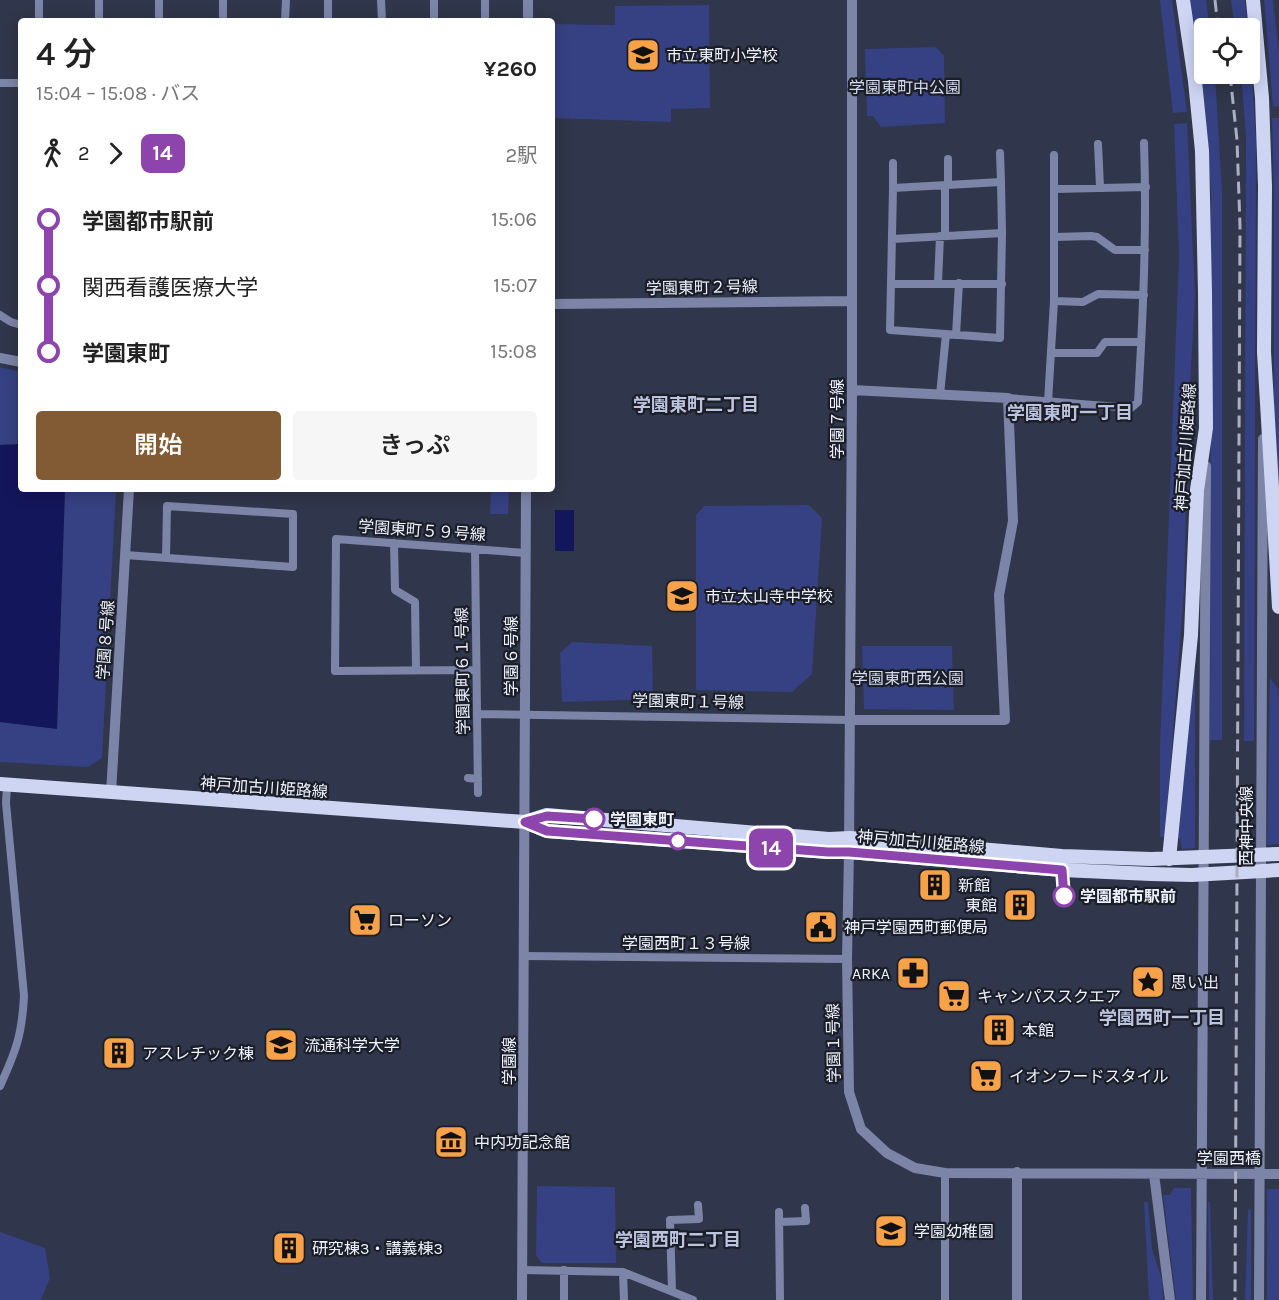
<!DOCTYPE html>
<html lang="ja">
<head>
<meta charset="utf-8">
<style>
  :root { --surface:#fff; --page:#f6f6f6; --text:#222; --muted:#767676; --accent:#825b34 }
  body { margin:0; font-family:Karla,"Noto Sans JP",sans-serif; background:var(--page); color:var(--text); height:100vh; display:flex; flex-direction:column; font-size:22px; white-space:nowrap }
  * { box-sizing:border-box; margin:0 }
  p { font-size:20px; color:var(--muted) }
  .icon { flex:none; width:33px; height:33px; fill:none; stroke:currentColor; stroke-width:2; stroke-linecap:round; stroke-linejoin:round }
  .map { position:relative; flex:1; overflow:hidden }
  .drawer { position:absolute; left:18px; top:18px; width:537px; height:474px; display:flex; flex-direction:column; background:var(--surface); border-radius:6px; box-shadow:0 3px 15px #0003 }
  .drawer>* { flex:none }
  .badge { padding:0 12px; border-radius:9px; font-size:21px; line-height:39px }
  .buttons { position:absolute; left:1194px; top:18px; display:grid; gap:12px }
  .buttons a { display:grid; place-items:center; width:66px; height:66px; border-radius:6px; background:var(--surface); box-shadow:0 3px 15px #0003; font-size:30px }
  .map>.badge { position:absolute; translate:-50% -50%; box-shadow:0 0 0 3px #fff }
  .legs { display:flex; align-items:center; gap:9px; height:66px; padding:0 18px; font-size:20px }
  .legs p { margin-inline-start:auto }
  .head { display:flex; align-items:center; justify-content:space-between; height:102px; padding:0 18px }
  h1 { font-size:33px; font-weight:600; line-height:45px }
  .primary-button { display:flex; gap:12px; margin-top:auto; padding:12px 18px }
  .primary-button a { flex:1; height:69px; border-radius:6px; background:var(--accent); color:#fff; font-size:24px; font-weight:600; line-height:69px; text-align:center }
  .primary-button a+a { background:var(--page); color:var(--text) }
  ul { padding:0 18px; list-style:none }
  li { display:flex; align-items:center; gap:21px; height:66px; font-size:22px }
  li i { display:grid; place-items:center; width:9px; height:100%; margin:0 8px; background:currentColor }
  li i::after { content:''; width:15px; height:15px; margin:-8px; border:4px solid; border-radius:50%; background:var(--surface) }
  li p { margin-inline-start:auto }
  li:first-child i { background:linear-gradient(#0000 50%,currentColor 0) }
  li:last-child i { background:linear-gradient(currentColor 50%,#0000 0) }
  .map>svg:first-child { display:block }
  .green { fill:#354182 }
  .water { fill:#14165c }
  .lines { fill:none; stroke-linecap:round; stroke-linejoin:round }
  .minor { stroke:#7c85a8; stroke-width:8 }
  .tertiary { stroke:#7c85a8; stroke-width:10 }
  .primary { stroke:#cdd5f3; stroke-width:14 }
  .rail { stroke:#abafc0; stroke-width:3; stroke-dasharray:12 6; stroke-linecap:butt }
  .line-1-casing { stroke:#fff; stroke-width:14 }
  .line-1 { stroke:#8e44ad; stroke-width:9 }
  .stop-1-dot { fill:#fff; stroke:#8e44ad; stroke-width:3 }
  .labels { text-anchor:middle; stroke-width:4.5; stroke-linejoin:round; paint-order:stroke }
  .poi-label { font-size:16px; fill:#edf1ff; stroke:#1b1e27; text-anchor:start }
  .park-label { font-size:16px; fill:#d3d9ef; stroke:#1b1e27 }
  .street-label { font-size:16px; fill:#edf1ff; stroke:#1b1e27 }
  .stop-label { font-size:16px; font-weight:bold; fill:#edf1ff; stroke:#1b1e27; text-anchor:start }
  .neighbourhood-label { font-size:18px; font-weight:bold; fill:#bcc3de; stroke:#1b1e27 }
</style>
</head>
<body>
<div class="map">
<svg width="1279" height="1300" viewBox="0 0 1279 1300">
  <rect width="100%" height="100%" fill="#30364b"/>
  <path class="green" d="M 1160,0 L 1172,0 L 1187,112 L 1173,113 Z
    M 1189,0 L 1206,0 L 1210,28 L 1204,28 L 1204,74 L 1215,74 L 1222,192 L 1222,740 L 1210,740 L 1211,192 L 1204,99 Z
    M 1231,0 L 1245,0 L 1248,28 L 1235,28 Z
    M 1264,0 L 1273,0 L 1279,54 L 1279,106 L 1273,107 Z
    M 709,5 L 710,108 L 671,109 L 671,122 L 553,118 L 552,24 L 615,25 L 615,6 Z
    M 1250,46 L 1256,141 L 1254,741 L 1244,741 L 1246,136 L 1241,74 L 1250,74 Z
    M 936,47 L 944,56 L 945,123 L 881,127 L 873,116 L 867,116 L 865,49 Z
    M 1272,118 L 1279,118 L 1279,517 L 1274,425 L 1274,199 Z
    M 1187,123 L 1195,296 L 1188,424 L 1184,590 L 1165,837 L 1160,837 L 1160,746 L 1179,256 L 1174,124 Z
    M 0,367 L 21,372 L 21,444 L 0,445 Z
    M 65,489 L 116,489 L 102,758 L 88,767 L 0,762 L 0,722 L 57,728 Z
    M 491,489 L 509,489 L 508,514 L 490,514 Z
    M 809,505 L 822,518 L 812,674 L 792,692 L 696,690 L 696,515 L 704,506 Z
    M 572,642 L 652,646 L 653,699 L 562,702 L 560,653 Z
    M 862,646 L 952,646 L 954,710 L 864,709 Z
    M 1191,674 L 1195,674 L 1195,848 L 1182,849 L 1180,839 L 1175,839 Z
    M 1270,678 L 1278,689 L 1279,702 L 1279,844 L 1267,845 Z
    M 537,1186 L 615,1187 L 616,1263 L 542,1263 L 536,1256 Z
    M 1174,1188 L 1191,1188 L 1193,1300 L 1176,1300 L 1163,1195 L 1170,1195 Z
    M 1267,1189 L 1279,1189 L 1279,1300 L 1267,1300 Z
    M 1144,1202 L 1148,1202 L 1152,1249 L 1162,1280 L 1163,1300 L 1149,1300 Z
    M 1208,1202 L 1210,1202 L 1213,1300 L 1209,1300 Z
    M 1248,1209 L 1251,1210 L 1251,1300 L 1245,1300 Z
    M 0,1232 L 45,1248 L 50,1278 L 41,1300 L 0,1300 Z"/>
  <path class="water" d="M 21,444 L 21,489 L 65,489 L 57,729 L 0,722 L 0,445 Z
    M 555,510 L 574,510 L 574,551 L 555,551 Z"/>
  <g class="lines">
    <path class="minor" d="M 99,0 L 99,21
      M 159,0 L 159,21
      M 328,0 L 328,21
      M 381,0 L 382,21
      M 434,0 L 434,21
      M 485,0 L 485,21
      M 39,21 L 39,0
      M 223,21 L 223,0
      M 285,21 L 286,0
      M 0,83 L 21,83
      M 1098,144 L 1100,187
      M 1000,153 L 1001,182
      M 1054,155 L 1054,189
      M 948,159 L 948,185
      M 893,163 L 893,188
      M 945,186 L 945,235
      M 1055,237 L 1091,236 L 1097,237 L 1115,250 L 1145,250
      M 892,239 L 1002,233
      M 938,283 L 940,236
      M 892,284 L 1002,284
      M 1054,301 L 1083,302 L 1098,294 L 1144,295
      M 0,315 L 11,322 L 21,325
      M 956,335 L 959,283
      M 1051,353 L 1097,353 L 1105,342 L 1141,342
      M 940,395 L 946,334 L 1000,338 L 1002,233 L 1001,182 L 893,188 L 890,330 L 946,334
      M 1008,398 L 1131,408 L 1138,402 C 1143,315 1147,229 1144,143
      M 1048,402 L 1054,301 L 1054,189 L 1146,187
      M 394,543 L 395,590 L 415,602 L 416,670
      M 475,549 L 478,793
      M 125,555 L 293,567 L 293,514 L 167,506 L 166,558
      M 476,670 L 335,671 L 336,539 L 526,553
      M 477,714 L 850,720
      M 468,778 L 478,779
      M 524,956 L 847,959
      M 0,1086 C 16,1051 22,1035 24,996 L 6,803 L 7,785
      M 945,1173 L 945,1300
      M 779,1212 L 780,1300
      M 779,1222 L 806,1221 L 805,1208
      M 522,1270 L 623,1272 L 693,1300
      M 623,1272 L 624,1300
      M 672,1291 L 670,1220 L 699,1219 L 698,1205
      M 564,1300 L 564,1270"/>
    <path class="tertiary" d="M 852,0 L 852,390 L 849,852 L 847,959 L 849,1092 L 861,1129 L 887,1153 L 915,1168 L 945,1173 L 1279,1174
      M 528,21 L 528,0
      M 552,304 L 852,301
      M 0,358 L 21,362
      M 850,720 L 1005,720 L 999,595 L 1013,521 L 1008,398 L 852,390
      M 111,793 L 129,489
      M 1154,1174 L 1170,1300
      M 522,1300 L 526,489
      M 1017,1300 L 1017,1172
      M 1201,1300 L 1206,466
      M 1259,1300 L 1263,439"/>
    <path class="primary" d="M 1253,0 L 1262,98 L 1265,186 L 1264,352 L 1279,607
      M 0,784 L 525,822 L 547,831 L 828,852 L 849,852 L 1062,870 L 1151,874 L 1192,875 L 1279,870
      M 525,822 L 547,815 L 829,839 L 850,838 L 1062,856 L 1151,859 L 1279,854
      M 1169,859 L 1191,635 L 1197,490 L 1206,428 L 1205,292 L 1202,151 L 1195,81 L 1183,0"/>
    <path class="rail" d="M 1215,0 L 1218,28
      M 1230,74 L 1237,140 L 1240,226 L 1235,1300"/>
  </g>
  <g class="lines">
    <defs>
      <path id="line-1" d="M 594,819 L 547,816 L 525,822 L 547,831 L 828,852 L 849,852 L 1062,870 L 1064,896"/>
    </defs>
    <use href="#line-1" class="line-1-casing"/>
    <use href="#line-1" class="line-1"/>
  </g>
  <defs>
    <symbol id="school-square" viewBox="-11 -11 22 22"><rect x="-9" y="-9" width="18" height="18" rx="4" fill="#f7a149" stroke="#1b1e27"/><path d="M0-5L7-2L0 1L-7-2ZM-4 1L0 2.5L4 1V4Q0 6-4 4Z" fill="#111"/></symbol>
    <symbol id="building-square" viewBox="-11 -11 22 22"><rect x="-9" y="-9" width="18" height="18" rx="4" fill="#f7a149" stroke="#1b1e27"/><path d="M-4-6H4V6H1V3H-1V6H-4ZM-2.5-4.3h1.7v1.8h-1.7ZM.8-4.3h1.7v1.8H.8ZM-2.5-1h1.7V.8h-1.7ZM.8-1h1.7V.8H.8Z" fill="#111"/></symbol>
    <symbol id="supermarket-square" viewBox="-11 -11 22 22"><rect x="-9" y="-9" width="18" height="18" rx="4" fill="#f7a149" stroke="#1b1e27"/><path d="M-6-5.5h2.5l.6 2H6L4.5 2H-2.5L-4.4-4H-6ZM-1.5 3.2a1.3 1.3 0 1 0 .1 0ZM3 3.2a1.3 1.3 0 1 0 .1 0Z" fill="#111"/></symbol>
    <symbol id="civic-square" viewBox="-11 -11 22 22"><rect x="-9" y="-9" width="18" height="18" rx="4" fill="#f7a149" stroke="#1b1e27"/><path d="M-.6-6.5H3V-4.5H.6V-3L4-1V1h2V6H-6V1h2V-1L-.6-3ZM-1.2 2.5V6h2.4V2.5Z" fill="#111"/></symbol>
    <symbol id="pharmacy-square" viewBox="-11 -11 22 22"><rect x="-9" y="-9" width="18" height="18" rx="4" fill="#f7a149" stroke="#1b1e27"/><path d="M-2-6h4v4h4v4h-4v4h-4v-4h-4v-4h4Z" fill="#111"/></symbol>
    <symbol id="sight-square" viewBox="-11 -11 22 22"><rect x="-9" y="-9" width="18" height="18" rx="4" fill="#f7a149" stroke="#1b1e27"/><path d="M0-6L1.8-2.2L6-1.7L2.9 1.2L3.7 5.4L0 3.3L-3.7 5.4L-2.9 1.2L-6-1.7L-1.8-2.2Z" fill="#111"/></symbol>
    <symbol id="university-square" viewBox="-11 -11 22 22"><rect x="-9" y="-9" width="18" height="18" rx="4" fill="#f7a149" stroke="#1b1e27"/><path d="M0-5L7-2L0 1L-7-2ZM-4 1L0 2.5L4 1V4Q0 6-4 4Z" fill="#111"/></symbol>
    <symbol id="museum-square" viewBox="-11 -11 22 22"><rect x="-9" y="-9" width="18" height="18" rx="4" fill="#f7a149" stroke="#1b1e27"/><path d="M0-6L6-3V-2H-6V-3ZM-5-1h2V3h-2ZM-1-1h2V3h-2ZM3-1h2V3H3ZM-6 4H6V6H-6Z" fill="#111"/></symbol>
  </defs>
  <g fill-rule="evenodd">
    <use href="#school-square" x="624" y="36" width="38" height="38"/>
    <use href="#school-square" x="663" y="577" width="38" height="38"/>
    <use href="#building-square" x="916" y="866" width="38" height="38"/>
    <use href="#building-square" x="1001" y="886" width="38" height="38"/>
    <use href="#supermarket-square" x="346" y="901" width="38" height="38"/>
    <use href="#civic-square" x="802" y="908" width="38" height="38"/>
    <use href="#pharmacy-square" x="894" y="954" width="38" height="38"/>
    <use href="#sight-square" x="1129" y="963" width="38" height="38"/>
    <use href="#supermarket-square" x="935" y="977" width="38" height="38"/>
    <use href="#building-square" x="980" y="1011" width="38" height="38"/>
    <use href="#university-square" x="262" y="1026" width="38" height="38"/>
    <use href="#building-square" x="100" y="1034" width="38" height="38"/>
    <use href="#supermarket-square" x="967" y="1057" width="38" height="38"/>
    <use href="#museum-square" x="432" y="1123" width="38" height="38"/>
    <use href="#school-square" x="872" y="1212" width="38" height="38"/>
    <use href="#building-square" x="270" y="1229" width="38" height="38"/>
  </g>
  <g class="stop-1-dot">
    <circle cx="594" cy="819" r="10"/>
    <circle cx="678" cy="841" r="8"/>
    <circle cx="1064" cy="896" r="10"/>
  </g>
  <g class="labels">
    <g class="poi-label">
      <text x="666" y="61">市立東町小学校</text>
      <text x="705" y="602">市立太山寺中学校</text>
      <text x="958" y="891">新館</text>
      <text x="997" y="911" text-anchor="end">東館</text>
      <text x="388" y="926">ローソン</text>
      <text x="844" y="933">神戸学園西町郵便局</text>
      <text x="890" y="979" text-anchor="end">ARKA</text>
      <text x="1171" y="988">思い出</text>
      <text x="977" y="1002">キャンパススクエア</text>
      <text x="1022" y="1036">本館</text>
      <text x="304" y="1051">流通科学大学</text>
      <text x="142" y="1059">アスレチック棟</text>
      <text x="1009" y="1082">イオンフードスタイル</text>
      <text x="474" y="1148">中内功記念館</text>
      <text x="914" y="1237">学園幼稚園</text>
      <text x="312" y="1254">研究棟3・講義棟3</text>
    </g>
    <g class="park-label">
      <text x="905" y="93">学園東町中公園</text>
      <text x="908" y="684">学園東町西公園</text>
    </g>
    <g class="street-label">
      <text transform="translate(702 287) rotate(-1)" y="6">学園東町２号線</text>
      <text transform="translate(837 419) rotate(-90)" y="6">学園７号線</text>
      <text transform="translate(1185 447) rotate(-86)" y="6">神戸加古川姫路線</text>
      <text transform="translate(422 530) rotate(4)" y="6">学園東町５９号線</text>
      <text transform="translate(105 640) rotate(-86)" y="6">学園８号線</text>
      <text transform="translate(511 656) rotate(-90)" y="6">学園６号線</text>
      <text transform="translate(462 671) rotate(-91)" y="6">学園東町６１号線</text>
      <text transform="translate(688 701) rotate(1)" y="6">学園東町１号線</text>
      <text transform="translate(264 787) rotate(4)" y="6">神戸加古川姫路線</text>
      <text transform="translate(1246 826) rotate(-90)" y="6">西神中央線</text>
      <text transform="translate(921 841) rotate(5)" y="6">神戸加古川姫路線</text>
      <text x="686" y="949">学園西町１３号線</text>
      <text transform="translate(833 1043) rotate(-91)" y="6">学園１号線</text>
      <text transform="translate(509 1061) rotate(-90)" y="6">学園線</text>
      <text x="1229" y="1164">学園西橋</text>
    </g>
    <g class="stop-label">
      <text x="610" y="825">学園東町</text>
      <text x="1080" y="902">学園都市駅前</text>
    </g>
    <g class="neighbourhood-label">
      <text x="696" y="411">学園東町二丁目</text>
      <text x="1070" y="419">学園東町一丁目</text>
      <text x="1162" y="1024">学園西町一丁目</text>
      <text x="678" y="1246">学園西町二丁目</text>
    </g>
  </g>
</svg>
<div class="buttons">
<a><svg class="icon" aria-label="locate" viewBox="0 0 24 24"><circle cx="12" cy="12" r="6"/><path d="M12 2v4M12 18v4M2 12h4M18 12h4"/></svg></a>
</div>
<b class="badge" style="left:771px;top:848px;background:#8e44ad;color:#fff">14</b>
<section class="drawer">
<div class="head"><div><h1>4 分</h1><p>15:04 – 15:08 · バス</p></div><b>¥260</b></div>
<div class="legs"><svg class="icon" aria-label="walk" viewBox="0 0 24 24"><circle cx="13" cy="4" r="2"/><path d="M13 8l-2 6 4 7M11 14l-3 7M7 12l3-4h3l4 4"/></svg>2<svg class="icon" aria-label="forward" viewBox="0 0 24 24"><path d="M9 5l7 7-7 7"/></svg><b class="badge" style="background:#8e44ad;color:#fff">14</b><p>2駅</p></div>
<ul>
<li><i style="color:#8e44ad"></i><b>学園都市駅前</b><p>15:06</p></li>
<li><i style="color:#8e44ad"></i><span>関西看護医療大学</span><p>15:07</p></li>
<li><i style="color:#8e44ad"></i><b>学園東町</b><p>15:08</p></li>
</ul>
<div class="primary-button"><a>開始</a><a>きっぷ</a></div>
</section>
</div>
</body>
</html>
